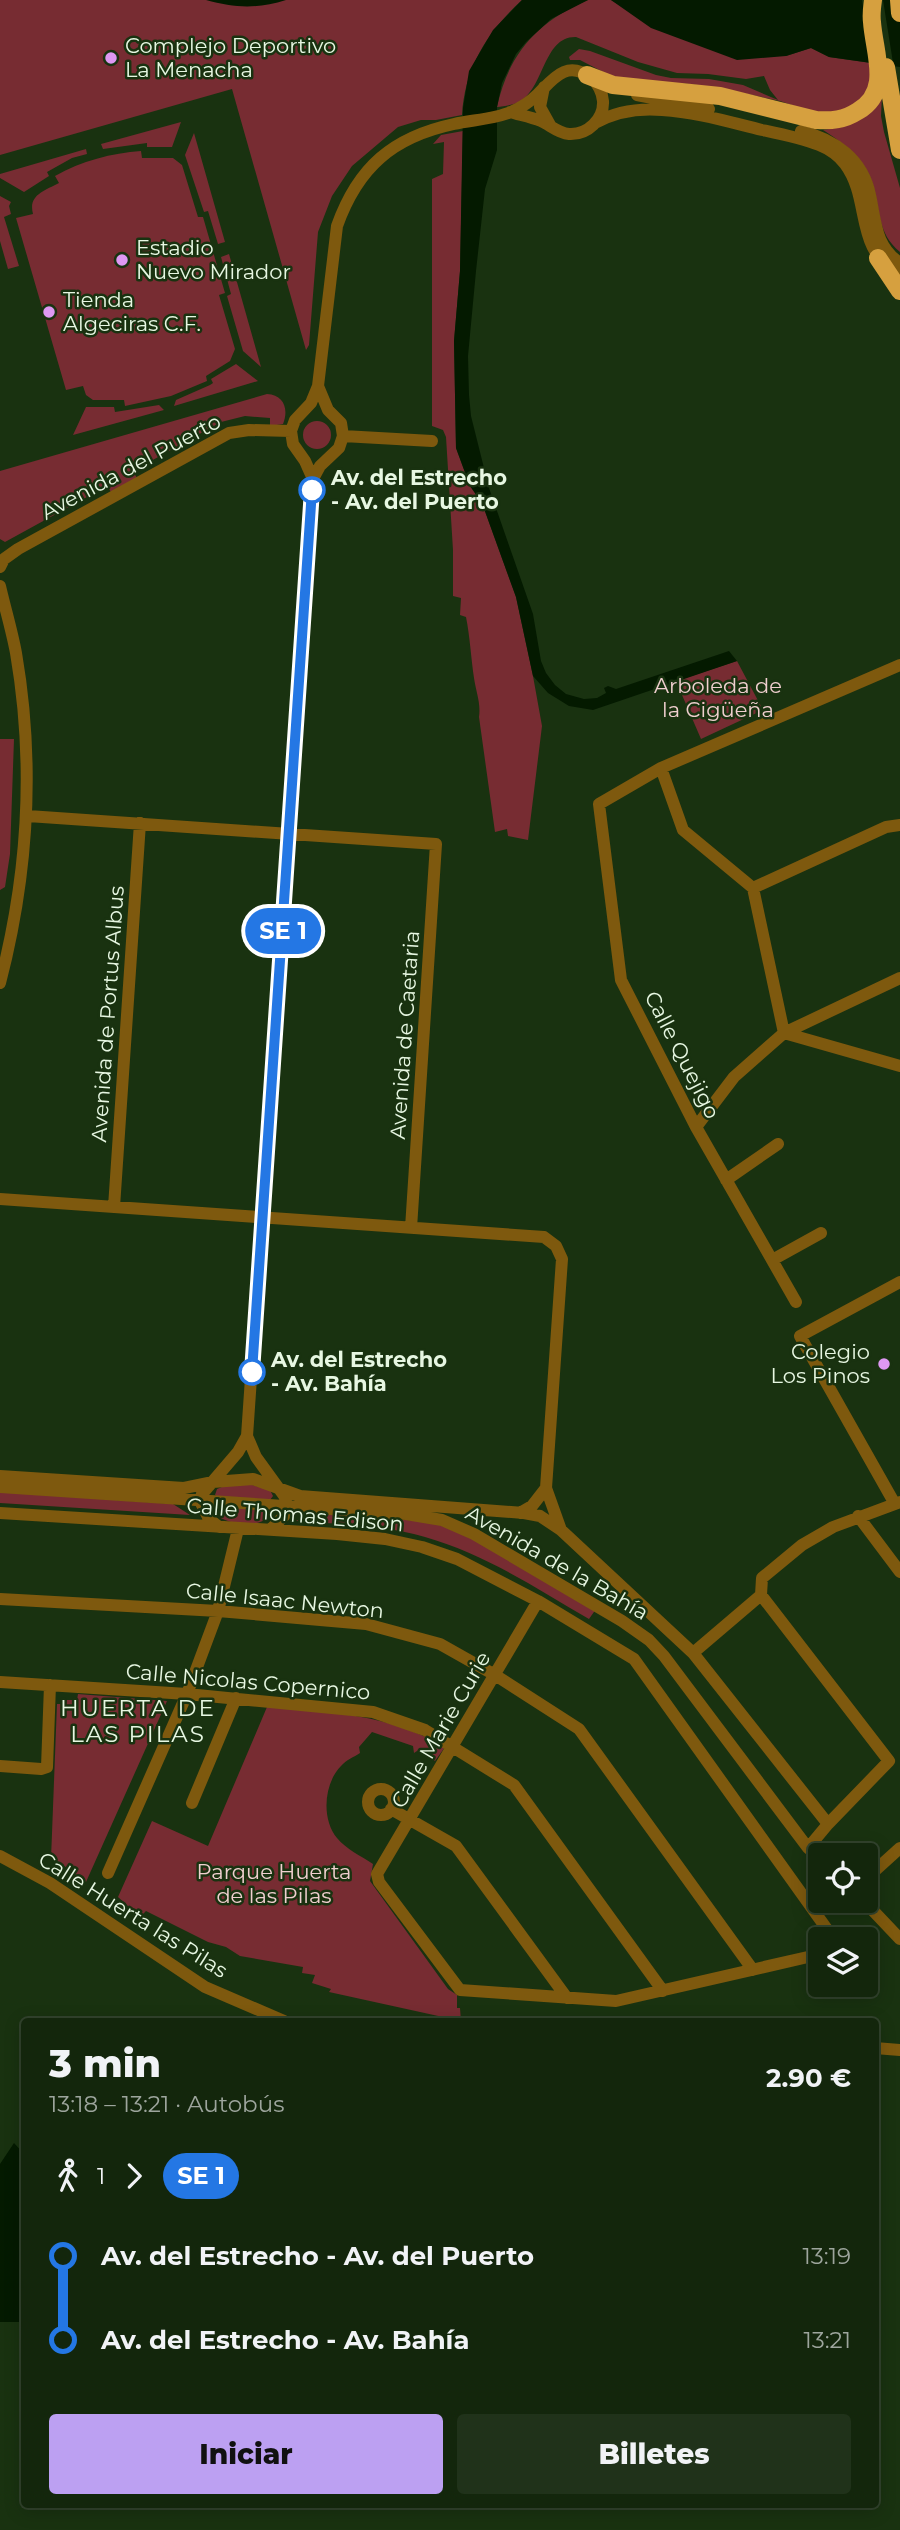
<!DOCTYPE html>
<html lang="es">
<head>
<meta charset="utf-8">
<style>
  :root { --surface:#13260c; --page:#20321a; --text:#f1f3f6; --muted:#9da59d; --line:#32432d; --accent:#bca0f2 }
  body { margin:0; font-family:Montserrat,sans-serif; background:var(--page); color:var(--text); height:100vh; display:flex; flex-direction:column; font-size:26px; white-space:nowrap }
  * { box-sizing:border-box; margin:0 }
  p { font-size:23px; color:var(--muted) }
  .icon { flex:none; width:38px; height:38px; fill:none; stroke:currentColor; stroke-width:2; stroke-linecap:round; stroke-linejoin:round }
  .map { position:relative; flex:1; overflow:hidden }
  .panel { position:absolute; left:21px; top:2018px; width:858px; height:490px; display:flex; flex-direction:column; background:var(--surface); border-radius:7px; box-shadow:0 4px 18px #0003,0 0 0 2px var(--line) }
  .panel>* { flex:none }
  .badge { padding:0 14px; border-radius:23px; font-size:24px; line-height:46px }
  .fabs { position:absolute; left:808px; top:1843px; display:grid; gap:14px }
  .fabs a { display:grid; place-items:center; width:70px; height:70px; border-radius:7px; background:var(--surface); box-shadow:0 4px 18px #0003,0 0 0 2px var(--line); font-size:35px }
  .map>.badge { position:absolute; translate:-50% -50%; box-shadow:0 0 0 4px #fff }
  .legs { display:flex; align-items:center; gap:10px; height:77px; padding:0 28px; font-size:23px }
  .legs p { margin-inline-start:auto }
  .head { display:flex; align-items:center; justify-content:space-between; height:119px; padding:0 28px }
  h1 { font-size:38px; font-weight:800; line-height:52px }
  .primary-button { display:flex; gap:14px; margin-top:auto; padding:14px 28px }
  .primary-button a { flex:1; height:80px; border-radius:7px; background:var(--accent); color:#111; font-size:28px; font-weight:800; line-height:80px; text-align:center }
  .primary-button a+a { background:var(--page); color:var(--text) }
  ul { padding:0 28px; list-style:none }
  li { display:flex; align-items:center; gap:24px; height:84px; font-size:26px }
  li i { display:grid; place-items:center; width:10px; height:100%; margin:0 9px; background:currentColor }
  li i::after { content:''; width:18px; height:18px; margin:-9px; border:5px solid; border-radius:50%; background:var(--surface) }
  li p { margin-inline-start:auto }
  li:first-child i { background:linear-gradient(#0000 50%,currentColor 0) }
  li:last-child i { background:linear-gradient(currentColor 50%,#0000 0) }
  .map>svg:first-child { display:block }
  .green { fill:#772c32 }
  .water { fill:#041a00 }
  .pier { fill:#193210 }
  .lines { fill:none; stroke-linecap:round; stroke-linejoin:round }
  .minor { stroke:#7e590e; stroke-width:12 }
  .highway { stroke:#d6a03f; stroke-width:18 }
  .line-1-casing { stroke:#fff; stroke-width:16 }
  .line-1 { stroke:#2477e4; stroke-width:10 }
  .poi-dot { fill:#de98f2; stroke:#193210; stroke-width:2.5 }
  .stop-1-dot { fill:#fff; stroke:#2477e4; stroke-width:3.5 }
  .labels { text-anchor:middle; stroke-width:5; stroke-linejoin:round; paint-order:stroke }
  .poi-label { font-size:21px; fill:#e7f7e2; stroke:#193210; text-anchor:start }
  .street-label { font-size:21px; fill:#e7f7e2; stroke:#193210 }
  .stop-label { font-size:21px; font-weight:bold; fill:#e7f7e2; stroke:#193210; text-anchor:start }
  .park-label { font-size:21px; fill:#f0cfcf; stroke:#193210 }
  .neighbourhood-label { font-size:23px; letter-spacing:2px; fill:#e7f7e2; stroke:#193210 }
</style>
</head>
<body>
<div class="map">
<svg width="900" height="2530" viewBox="0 0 900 2530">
  <rect width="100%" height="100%" fill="#193210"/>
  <path class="green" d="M 0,0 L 522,0 C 487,32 465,67 462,115 L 436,120 L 421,120 L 398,127 L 352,166 L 332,196 L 318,232 L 309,345 L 306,350 L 232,89 L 0,155 Z
    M 588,0 L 611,0 L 631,12 L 786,56 L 811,48 L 829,57 L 871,63 L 873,83 L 852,111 L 818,114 L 780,101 L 728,90 L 690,84 L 629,80 L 613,77 L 580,60 L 570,60 L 569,57 L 579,49 L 590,51 L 656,75 L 671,78 L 709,79 L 743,85 L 778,100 L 770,90 L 764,76 L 746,79 L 708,74 L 677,73 L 638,62 L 576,37 C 543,36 545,88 519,102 C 513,105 504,106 497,107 C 509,53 537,22 588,0 Z
    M 882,95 L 881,116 L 884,132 L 900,188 L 900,252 C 876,232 881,209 872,182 C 865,159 842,142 823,130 L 842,127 Z
    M 181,122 L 172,147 L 147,147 L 147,143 L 103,149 L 101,144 Z
    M 463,131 L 460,271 L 454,341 L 456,448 L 470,486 L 482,503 L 516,597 L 533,676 L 542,726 L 528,840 L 508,836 L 507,829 L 495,832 L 479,717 C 481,703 476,692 474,678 C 471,658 470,637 466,617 L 460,615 L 461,598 L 453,596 L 453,550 L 446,437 L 443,430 L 432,426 L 432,179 L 443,174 L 444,142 L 433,144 L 441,135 Z
    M 194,133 L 225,242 L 218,244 L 208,211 L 204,212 L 185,155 Z
    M 86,149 L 87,154 L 72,158 L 47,172 L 49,176 L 24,192 L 0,178 L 0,174 Z
    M 141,151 L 142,158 L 173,158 L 182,165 L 198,217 L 203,217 L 225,293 L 219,295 L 235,349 L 230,361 L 206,376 L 207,381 L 171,396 L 125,406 L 124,400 L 93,400 L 86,395 L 83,386 L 66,390 L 16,218 L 33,214 C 28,195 44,191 59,183 L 55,176 C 81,161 112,153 141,151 Z
    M 0,196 L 11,202 L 9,206 L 11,214 L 4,217 L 19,266 L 8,269 L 0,241 Z
    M 229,254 L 261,367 L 243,351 L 227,296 L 231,294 L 221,257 Z
    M 236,364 L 258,381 L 174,406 L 176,400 L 210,385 L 213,383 L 211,379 Z
    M 267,394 C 284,395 289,409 283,424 L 270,426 L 270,418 L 245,416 L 221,422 L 133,471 L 137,478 L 111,492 L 107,486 L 5,542 L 0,539 L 0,471 Z
    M 159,405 L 164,410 L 73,435 L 86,407 L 114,407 L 115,412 Z
    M303 435a14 14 0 1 1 28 0a14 14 0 1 1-28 0Z
    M 737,661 L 763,710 L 701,739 L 676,681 Z
    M 0,739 L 14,739 L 10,854 L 5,887 L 0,890 Z
    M 245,1483 L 270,1490 L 273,1496 L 270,1500 L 219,1498 L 215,1495 L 217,1489 L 227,1485 Z
    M 0,1492 L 173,1504 L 190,1515 L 0,1503 Z
    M 220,1507 L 270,1510 L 271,1515 C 257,1530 230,1525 214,1514 L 215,1509 Z
    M 323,1513 L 431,1522 L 473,1537 L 596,1609 L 589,1619 C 536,1588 485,1554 425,1537 C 384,1525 339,1524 296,1521 L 311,1514 Z
    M 78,1694 L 167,1701 L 86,1882 L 75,1876 L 75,1872 L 51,1859 L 57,1704 L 66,1704 L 67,1700 L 77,1700 Z
    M 267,1707 C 333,1713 386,1713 445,1747 L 435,1761 L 417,1751 L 414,1753 L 413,1746 L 372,1732 L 359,1747 L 360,1753 C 354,1757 346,1760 341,1766 C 324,1783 321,1819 337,1838 C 346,1849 361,1856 373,1864 L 370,1881 L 448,1989 L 457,1995 L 457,2008 L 460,2008 L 461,2021 L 329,1992 L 331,1989 L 312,1983 L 315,1975 L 302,1973 L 303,1967 L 240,1956 L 226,1947 L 208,1942 L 146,1911 L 140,1917 L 118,1897 L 152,1821 L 208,1846 Z"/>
  <path class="water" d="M 206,0 L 286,0 C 257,9 235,8 206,0 Z
    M 522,0 L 588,0 L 551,19 L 526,42 L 516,54 L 502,83 L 497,107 L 497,150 L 485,189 L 476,271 L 468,356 L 469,395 L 471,416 L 489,488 L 533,614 L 541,661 L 546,673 L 555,685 L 566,694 L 584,699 L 597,698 L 606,693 L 604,688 L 608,686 L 616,689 L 729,651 L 737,661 L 593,710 L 569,706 L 548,693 L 533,676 L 516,597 L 482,503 L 470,486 L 456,448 L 454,341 L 460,271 L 463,108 L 469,71 L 493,30 Z
    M 611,0 L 900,0 L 900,67 L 829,57 L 811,48 L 786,56 L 737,60 L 651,28 Z
    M 14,2143 L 24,2154 L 24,2322 L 0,2322 L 0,2164 Z"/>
  <path class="pier" d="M 862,0 L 883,0 L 894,69 L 872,66 Z"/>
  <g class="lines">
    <path class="minor" d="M 544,87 L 540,107 L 550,125
      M 637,95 L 709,109
      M 595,123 C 615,112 639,108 662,110 C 696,112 729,122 762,130 C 781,134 801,138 819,145 C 829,149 838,155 845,164 C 872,200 853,251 900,273
      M 801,131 C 835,139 863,160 870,195 C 876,222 875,246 900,263
      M 343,436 L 432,441
      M 313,479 L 320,466 L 339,448 L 343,436 L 341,423 L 328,410 L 318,386 L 337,226 C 358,167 393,137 454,124 C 472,120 495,119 511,112 C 520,108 531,101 538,94 C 553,79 567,59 591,78 C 598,84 602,91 603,101 C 604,119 588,135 569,134 C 558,133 550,125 541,121 C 531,117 520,115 510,112
      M 0,567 L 4,559 L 18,549 L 229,433 L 249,430 L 291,431
      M 0,586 C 5,608 12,631 16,653 C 35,764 28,875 0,983
      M 661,768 L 683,830 L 753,888 L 784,1033
      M 28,816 L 436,844 L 411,1228
      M 753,888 L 886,827 L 900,825
      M 784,1033 L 900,1066
      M 696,1127 L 734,1077 L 784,1033 L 900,978
      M 726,1180 L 778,1144
      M 0,1199 L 544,1237 L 556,1246 L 562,1259 L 546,1488 L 561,1530
      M 114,1207 L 140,823
      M 774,1259 L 821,1233
      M 796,1302 L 696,1127 L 621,980 L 599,804 L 661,768 L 900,665
      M 247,1436 L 256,1457 L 285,1497 L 287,1506 L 285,1515 L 270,1530
      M 0,1476 L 184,1488 L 213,1482 L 253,1479 L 300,1496 L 524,1513 L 540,1516 L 561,1530 L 693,1653
      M 0,1487 L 406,1514 L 442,1520 L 474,1534 L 622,1621 L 649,1640 L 664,1656 L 808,1848 L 821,1859
      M 895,1504 L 800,1336 L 900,1282
      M 0,1513 L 337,1534 L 385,1539 L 422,1547 L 457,1559 L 538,1601 L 634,1659 L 834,1939
      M 520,1513 L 532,1506 L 546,1488
      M 858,1516 L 900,1572
      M 219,1527 L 209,1519 L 200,1501 L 202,1494 L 238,1452 L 247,1436 L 313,479 L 305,461 L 293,444 L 291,431 L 295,420 L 311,403 L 318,386
      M 761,1595 L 889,1761 L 828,1824 L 808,1848 L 816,1851
      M 0,1599 L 218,1611 L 366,1624 L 440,1644 L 495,1675 L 579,1729 L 753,1970
      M 538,1601 L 377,1874 L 379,1882 L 460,1990 L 616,2001 L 821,1954
      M 0,1682 L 187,1694 L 373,1712 L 425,1730 L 514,1785 L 663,1991
      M 0,1766 L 41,1769 L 47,1767 L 50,1685
      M368 1802a13 13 0 1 1 26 0a13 13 0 1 1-26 0Z
      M 192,1803 L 236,1698
      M 391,1809 L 456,1846 L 567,1998
      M 828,1824 L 693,1653 L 761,1595 L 762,1578 L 802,1545 L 833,1527 L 900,1502
      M 0,1856 L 50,1883 L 205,1987 L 284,2021
      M 108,1873 L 187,1694 L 218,1611 L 238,1529
      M 866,1875 L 869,1876 L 900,1848
      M 863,1900 L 900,1939
      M 875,2048 L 900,2050"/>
    <path class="highway" d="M 899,0 L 900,13
      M 886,67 L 900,150
      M 587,75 L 613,85 L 720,96 L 816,120 C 832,121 844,120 858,111 C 892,91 874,53 872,22 C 871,15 872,7 873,0
      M 878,258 L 900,291"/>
  </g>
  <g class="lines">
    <defs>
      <path id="line-1" d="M 252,1372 L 312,490"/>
    </defs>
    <use href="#line-1" class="line-1-casing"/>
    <use href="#line-1" class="line-1"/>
  </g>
  <g class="poi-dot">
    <circle cx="111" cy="58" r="7"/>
    <circle cx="122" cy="260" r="7"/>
    <circle cx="49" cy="312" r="7"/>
    <circle cx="884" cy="1364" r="7"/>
  </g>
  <g class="stop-1-dot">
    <circle cx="312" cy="490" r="12"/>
    <circle cx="252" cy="1372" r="12"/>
  </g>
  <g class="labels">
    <g class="poi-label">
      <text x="125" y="53">Complejo Deportivo<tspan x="125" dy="24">La Menacha</tspan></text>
      <text x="136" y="255">Estadio<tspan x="136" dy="24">Nuevo Mirador</tspan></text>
      <text x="63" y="307">Tienda<tspan x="63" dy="24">Algeciras C.F.</tspan></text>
      <text x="870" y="1359" text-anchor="end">Colegio<tspan x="870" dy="24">Los Pinos</tspan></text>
    </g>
    <g class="street-label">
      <text transform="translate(131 467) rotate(-28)" y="7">Avenida del Puerto</text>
      <text transform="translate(108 1014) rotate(-86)" y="7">Avenida de Portus Albus</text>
      <text transform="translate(405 1035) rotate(-86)" y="7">Avenida de Caetaria</text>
      <text transform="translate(682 1055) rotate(63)" y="7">Calle Quejigo</text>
      <text transform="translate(295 1515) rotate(5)" y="7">Calle Thomas Edison</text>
      <text transform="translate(557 1563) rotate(30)" y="7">Avenida de la Bahía</text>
      <text transform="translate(285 1601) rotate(6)" y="7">Calle Isaac Newton</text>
      <text transform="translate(248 1682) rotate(5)" y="7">Calle Nicolas Copernico</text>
      <text transform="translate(441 1730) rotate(-60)" y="7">Calle Marie Curie</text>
      <text transform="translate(133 1915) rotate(32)" y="7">Calle Huerta las Pilas</text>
    </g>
    <g class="stop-label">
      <text x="331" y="485">Av. del Estrecho<tspan x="331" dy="24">- Av. del Puerto</tspan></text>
      <text x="271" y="1367">Av. del Estrecho<tspan x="271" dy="24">- Av. Bahía</tspan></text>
    </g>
    <g class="park-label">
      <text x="718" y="693">Arboleda de<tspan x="718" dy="24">la Cigüeña</tspan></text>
      <text x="274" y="1879">Parque Huerta<tspan x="274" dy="24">de las Pilas</tspan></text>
    </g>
    <g class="neighbourhood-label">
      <text x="138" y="1716">HUERTA DE<tspan x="138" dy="26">LAS PILAS</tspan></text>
    </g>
  </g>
</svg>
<div class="fabs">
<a><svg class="icon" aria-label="locate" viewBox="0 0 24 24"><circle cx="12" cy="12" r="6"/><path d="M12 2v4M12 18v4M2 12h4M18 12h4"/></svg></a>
<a><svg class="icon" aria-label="layers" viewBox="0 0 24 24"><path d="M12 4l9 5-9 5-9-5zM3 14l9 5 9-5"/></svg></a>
</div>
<b class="badge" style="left:283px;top:931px;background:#2477e4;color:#fff">SE 1</b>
<section class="panel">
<div class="head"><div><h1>3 min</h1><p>13:18 – 13:21 · Autobús</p></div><b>2.90 €</b></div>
<div class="legs"><svg class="icon" aria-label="walk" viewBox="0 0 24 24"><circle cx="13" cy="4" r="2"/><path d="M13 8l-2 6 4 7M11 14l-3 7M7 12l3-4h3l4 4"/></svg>1<svg class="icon" aria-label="forward" viewBox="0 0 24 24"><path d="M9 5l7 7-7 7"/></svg><b class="badge" style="background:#2477e4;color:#fff">SE 1</b></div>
<ul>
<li><i style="color:#2477e4"></i><b>Av. del Estrecho - Av. del Puerto</b><p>13:19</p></li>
<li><i style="color:#2477e4"></i><b>Av. del Estrecho - Av. Bahía</b><p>13:21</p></li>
</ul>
<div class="primary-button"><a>Iniciar</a><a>Billetes</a></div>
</section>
</div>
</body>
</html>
